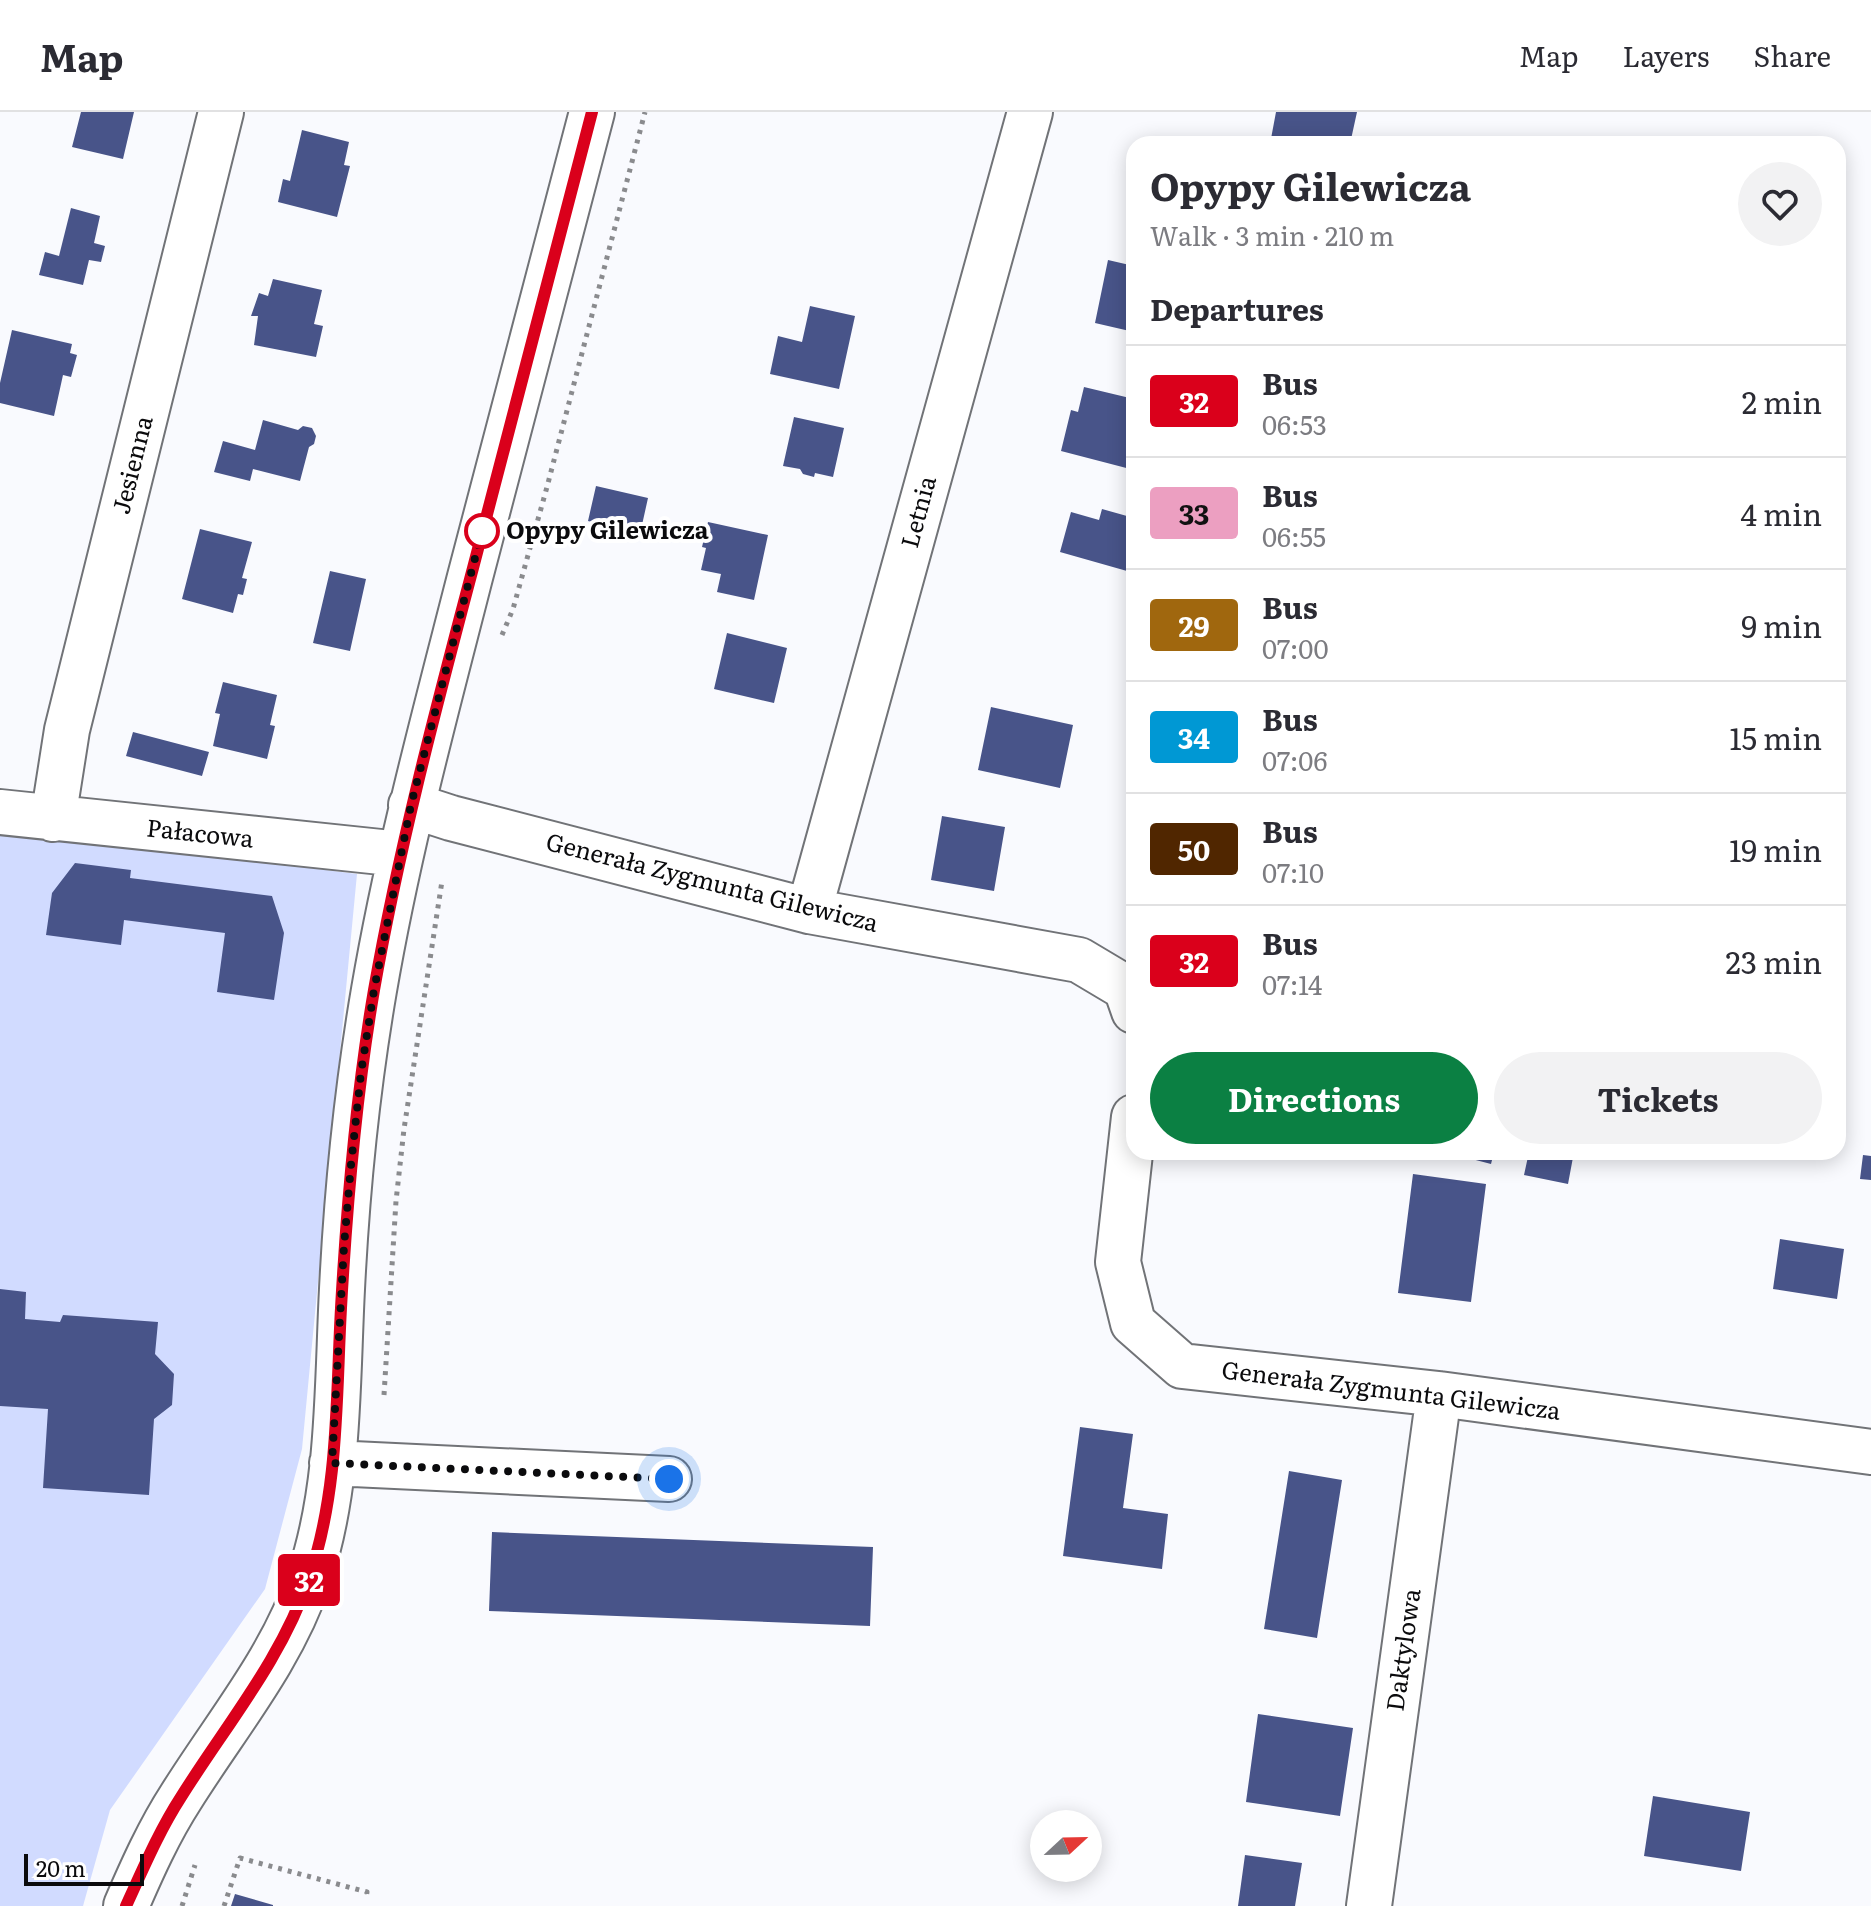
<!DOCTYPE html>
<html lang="en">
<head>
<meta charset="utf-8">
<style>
  :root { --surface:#fff; --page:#f2f2f3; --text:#2b2b33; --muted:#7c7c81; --line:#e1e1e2; --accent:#0b8043 }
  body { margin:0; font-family:Literata,serif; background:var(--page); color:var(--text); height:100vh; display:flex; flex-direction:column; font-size:30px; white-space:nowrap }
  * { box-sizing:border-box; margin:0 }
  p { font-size:26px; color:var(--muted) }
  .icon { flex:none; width:44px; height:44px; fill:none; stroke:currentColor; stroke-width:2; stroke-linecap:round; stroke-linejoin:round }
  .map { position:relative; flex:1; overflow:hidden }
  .side { position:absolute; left:1126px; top:24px; width:720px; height:1024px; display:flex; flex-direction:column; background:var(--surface); border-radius:24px; box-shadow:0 4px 20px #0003 }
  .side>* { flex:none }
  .badge { padding:0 16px; border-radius:6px; font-size:28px; line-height:52px }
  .needle { width:52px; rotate:68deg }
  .tools { position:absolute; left:1030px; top:1698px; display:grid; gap:16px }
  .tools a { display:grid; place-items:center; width:72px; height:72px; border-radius:50%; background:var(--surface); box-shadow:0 4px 20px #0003; font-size:40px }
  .scale { position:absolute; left:24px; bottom:20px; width:120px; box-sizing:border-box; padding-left:8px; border:4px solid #0b0b0d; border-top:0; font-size:22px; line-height:28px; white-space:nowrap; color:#0b0b0d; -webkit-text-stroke:6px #fff; paint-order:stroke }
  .you { position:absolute; width:40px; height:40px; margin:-20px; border:6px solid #fff; border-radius:50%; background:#1a73e8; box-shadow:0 0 0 12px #1a73e833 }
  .map>.badge { position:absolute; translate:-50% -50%; box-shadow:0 0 0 4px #fff }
  h2 { padding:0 24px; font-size:30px; line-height:72px }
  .round { display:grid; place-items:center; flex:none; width:84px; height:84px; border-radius:42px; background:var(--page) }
  .headline { display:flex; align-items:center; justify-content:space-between; height:136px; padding:0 24px }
  h1 { font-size:38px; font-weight:700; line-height:60px }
  .action { display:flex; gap:16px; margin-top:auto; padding:16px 24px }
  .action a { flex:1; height:92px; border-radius:48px; background:var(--accent); color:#fff; font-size:32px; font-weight:700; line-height:92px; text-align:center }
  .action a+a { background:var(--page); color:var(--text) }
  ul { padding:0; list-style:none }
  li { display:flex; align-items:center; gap:24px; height:112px; padding:0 24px; border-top:2px solid var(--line) }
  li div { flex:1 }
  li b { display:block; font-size:30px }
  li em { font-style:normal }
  li .badge { min-width:88px; font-weight:700; text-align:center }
  header { display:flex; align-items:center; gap:48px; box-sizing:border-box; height:112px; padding:0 40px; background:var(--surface); border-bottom:2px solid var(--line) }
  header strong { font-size:38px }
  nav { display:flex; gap:44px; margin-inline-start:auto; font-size:28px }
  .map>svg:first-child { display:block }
  .green { fill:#d1dbff }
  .building { fill:#485489 }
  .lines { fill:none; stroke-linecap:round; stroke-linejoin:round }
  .minor-casing { stroke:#717377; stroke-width:48 }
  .path { stroke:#8a8b8e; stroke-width:5; stroke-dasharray:4 6; stroke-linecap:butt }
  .minor { stroke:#fff; stroke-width:44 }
  .line-casing { stroke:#fff; stroke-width:18 }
  .line { stroke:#da001b; stroke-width:12 }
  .walk { stroke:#0b0b0d; stroke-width:8; stroke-dasharray:0 14.4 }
  .stop-dot { fill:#fff; stroke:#da001b; stroke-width:4 }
  .labels { text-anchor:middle; stroke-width:8; stroke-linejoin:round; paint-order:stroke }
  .street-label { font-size:24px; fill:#0b0b0d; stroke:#fff }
  .stop-label { font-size:24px; font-weight:bold; fill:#0b0b0d; stroke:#fff; text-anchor:start }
</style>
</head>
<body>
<header>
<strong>Map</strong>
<nav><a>Map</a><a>Layers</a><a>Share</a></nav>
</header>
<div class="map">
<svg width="1871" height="1794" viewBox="0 0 1871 1794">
  <rect width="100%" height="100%" fill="#f9fafe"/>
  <path class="green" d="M 0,716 L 357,762 L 302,1337 L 265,1477 L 110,1698 L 83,1794 L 0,1794 Z"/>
  <path class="building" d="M 81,0 L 134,0 L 123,47 L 72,35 Z
    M 1276,0 L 1357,0 L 1350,32 L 1270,32 Z
    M 302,18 L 349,30 L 344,53 L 350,54 L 337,105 L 278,90 L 283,67 L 290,69 Z
    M 71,96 L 100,104 L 94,131 L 105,134 L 101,150 L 89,148 L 83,173 L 39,163 L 45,140 L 59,144 Z
    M 1108,148 L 1134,154 L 1134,220 L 1095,211 Z
    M 273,167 L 322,178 L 314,212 L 323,214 L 316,245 L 254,233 L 258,204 L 251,204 L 259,181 L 268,184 Z
    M 810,194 L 855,204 L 839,277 L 770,262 L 778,224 L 802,230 Z
    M 12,218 L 72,232 L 70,241 L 77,243 L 71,265 L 63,263 L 54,304 L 0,291 L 0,271 Z
    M 1084,275 L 1134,287 L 1134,358 L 1061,339 L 1071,298 L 1078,300 Z
    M 794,305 L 844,316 L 833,365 L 815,361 L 814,365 L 803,362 L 800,357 L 783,354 Z
    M 263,308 L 298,318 L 303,314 L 312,316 L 316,324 L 314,332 L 309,335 L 300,369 L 253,357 L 250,369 L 214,360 L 223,329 L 255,338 Z
    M 596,374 L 648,386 L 640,422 L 588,409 Z
    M 1102,397 L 1134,406 L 1134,461 L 1060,440 L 1071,400 L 1099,408 Z
    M 708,410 L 768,423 L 754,488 L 717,480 L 721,462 L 701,458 L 706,436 L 702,435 Z
    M 200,417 L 252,430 L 242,466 L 247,467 L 243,483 L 238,482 L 233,501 L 182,487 Z
    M 330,459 L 366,467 L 350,539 L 313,531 Z
    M 727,521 L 787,536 L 774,591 L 714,577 Z
    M 223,570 L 277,583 L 270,613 L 275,614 L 267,647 L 213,634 L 220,602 L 215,601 Z
    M 991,595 L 1073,613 L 1060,676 L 978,658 Z
    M 133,620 L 209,640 L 202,664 L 126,644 Z
    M 942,704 L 1005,715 L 994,779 L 931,768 Z
    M 75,751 L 131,758 L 130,766 L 272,784 L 284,821 L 274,888 L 217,880 L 225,821 L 124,808 L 121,833 L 46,823 L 52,781 Z
    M 1445,1040 L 1494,1040 L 1491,1052 Z
    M 1529,1040 L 1574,1040 L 1568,1072 L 1524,1063 Z
    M 1863,1043 L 1871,1044 L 1871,1068 L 1860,1067 Z
    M 1413,1062 L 1486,1072 L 1471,1190 L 1398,1181 Z
    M 1780,1127 L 1844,1137 L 1837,1187 L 1773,1177 Z
    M 0,1177 L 26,1180 L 25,1207 L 60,1210 L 63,1203 L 158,1210 L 155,1242 L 174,1262 L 172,1293 L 154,1307 L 149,1383 L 43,1376 L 48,1297 L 0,1294 Z
    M 1080,1315 L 1133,1322 L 1123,1396 L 1168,1402 L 1162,1457 L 1063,1444 Z
    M 1289,1359 L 1342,1368 L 1317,1526 L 1264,1517 Z
    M 492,1420 L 873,1435 L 870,1514 L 489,1499 Z
    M 1258,1602 L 1353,1616 L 1340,1704 L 1246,1690 Z
    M 1653,1684 L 1750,1700 L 1741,1759 L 1644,1744 Z
    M 1245,1743 L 1302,1751 L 1295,1794 L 1238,1794 Z
    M 235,1782 L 273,1793 L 273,1794 L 231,1794 Z"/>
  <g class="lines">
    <defs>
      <path id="minor" d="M 411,693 L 451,706 L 809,799 L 1079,848 L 1126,876 L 1134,899
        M 0,700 L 400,742
        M 53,707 L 67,618 L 221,0
        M 809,799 L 1030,0
        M 1134,1005 L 1118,1150 L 1133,1211 L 1182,1254 L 1439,1282 L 1871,1340
        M 332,1351 L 669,1367
        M 126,1794 C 142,1757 159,1719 181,1685 C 226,1613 282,1547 309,1466 C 340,1375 337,1273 342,1177 C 347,1077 357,977 374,878 C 398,738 435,602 470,465 C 511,310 551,155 592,0
        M 1369,1794 L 1439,1282"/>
    </defs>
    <use href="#minor" class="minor-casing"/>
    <path class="path" d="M 502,523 L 513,497 L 547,375 L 645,0
      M 384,1283 L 396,1089 L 404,1017 L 442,769
      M 182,1794 L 195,1753
      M 224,1794 L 240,1746 L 367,1780 L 366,1787"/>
    <use href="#minor" class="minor"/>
  </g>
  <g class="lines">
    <defs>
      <path id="line" d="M 126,1794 C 143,1757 159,1719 181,1685 C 226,1613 282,1547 309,1466 C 339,1379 336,1286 341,1196 C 347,1089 356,983 374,878 C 399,735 436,596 473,456 C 512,304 552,152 592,0"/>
    </defs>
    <use href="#line" class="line-casing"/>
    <use href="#line" class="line"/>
    <path class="walk" d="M 482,419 L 411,693 L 374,878 L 361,961 L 351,1053 L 344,1134 L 332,1351 L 669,1367"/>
  </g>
  <circle class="stop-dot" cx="482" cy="419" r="16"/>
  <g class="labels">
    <g class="street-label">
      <text transform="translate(133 353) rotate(-76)" y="8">Jesienna</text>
      <text transform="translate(919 400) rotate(-75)" y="8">Letnia</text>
      <text transform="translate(200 722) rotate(6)" y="8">Pałacowa</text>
      <text transform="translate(712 771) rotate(14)" y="8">Generała Zygmunta Gilewicza</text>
      <text transform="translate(1391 1279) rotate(7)" y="8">Generała Zygmunta Gilewicza</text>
      <text transform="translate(1404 1538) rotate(-82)" y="8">Daktylowa</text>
    </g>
    <g class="stop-label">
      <text x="506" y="427">Opypy Gilewicza</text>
    </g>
  </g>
</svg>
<div class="tools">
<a><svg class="needle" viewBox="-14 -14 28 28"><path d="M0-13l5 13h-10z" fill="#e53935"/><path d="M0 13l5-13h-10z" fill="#7c7c81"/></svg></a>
</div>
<div class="scale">20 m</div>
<div class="you" style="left:669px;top:1367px"></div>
<b class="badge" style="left:309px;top:1468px;background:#da001b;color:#fff">32</b>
<section class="side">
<div class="headline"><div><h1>Opypy Gilewicza</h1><p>Walk · 3 min · 210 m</p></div><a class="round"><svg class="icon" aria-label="heart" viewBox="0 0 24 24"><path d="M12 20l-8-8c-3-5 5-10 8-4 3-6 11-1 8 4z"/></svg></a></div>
<h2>Departures</h2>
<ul>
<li><span class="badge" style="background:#da001b;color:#fff">32</span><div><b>Bus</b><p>06:53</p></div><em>2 min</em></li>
<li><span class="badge" style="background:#ec9fc1;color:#111">33</span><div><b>Bus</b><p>06:55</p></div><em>4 min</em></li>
<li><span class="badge" style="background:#a0670e;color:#fff">29</span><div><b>Bus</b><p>07:00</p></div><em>9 min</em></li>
<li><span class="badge" style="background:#0098d4;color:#fff">34</span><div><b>Bus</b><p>07:06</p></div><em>15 min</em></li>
<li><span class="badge" style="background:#502600;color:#fff">50</span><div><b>Bus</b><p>07:10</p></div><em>19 min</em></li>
<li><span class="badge" style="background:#da001b;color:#fff">32</span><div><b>Bus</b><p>07:14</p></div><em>23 min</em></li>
</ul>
<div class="action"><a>Directions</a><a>Tickets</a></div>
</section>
</div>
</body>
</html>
